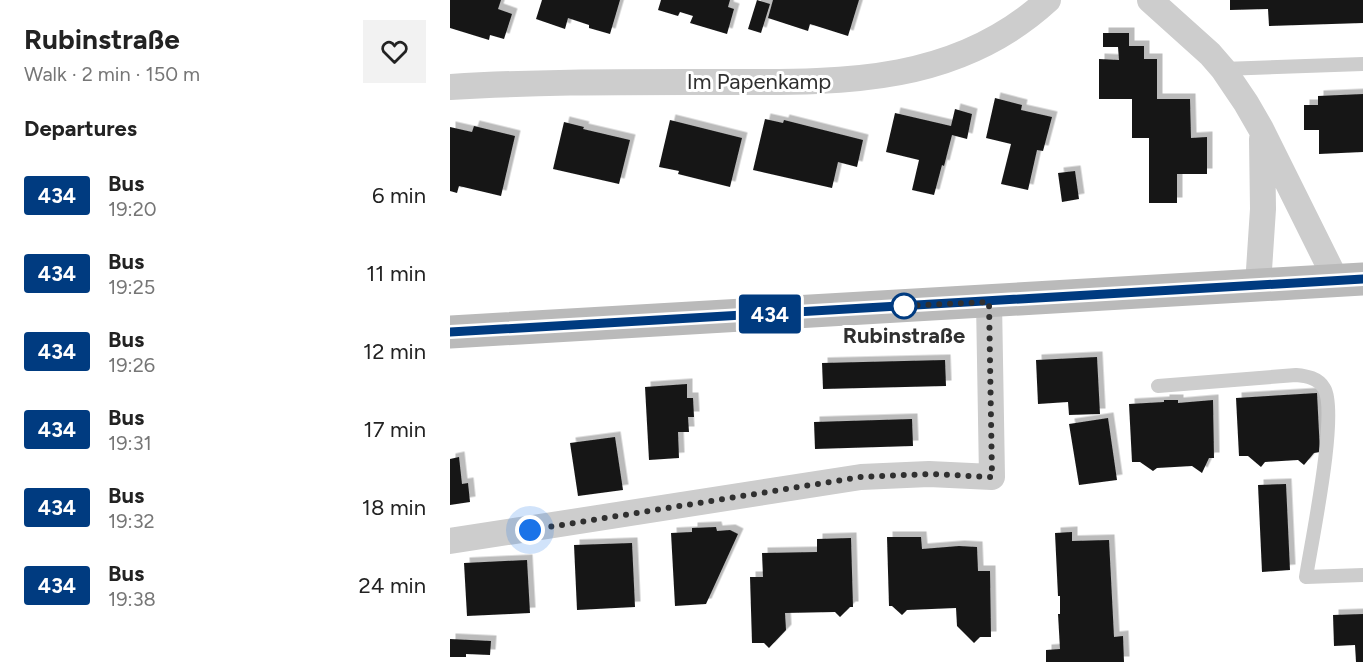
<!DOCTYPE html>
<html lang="en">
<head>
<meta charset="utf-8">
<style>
  :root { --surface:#fff; --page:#f2f2f2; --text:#222; --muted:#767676 }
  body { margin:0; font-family:Figtree,sans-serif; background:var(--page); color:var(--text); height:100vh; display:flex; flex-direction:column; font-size:22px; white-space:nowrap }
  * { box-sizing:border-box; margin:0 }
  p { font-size:20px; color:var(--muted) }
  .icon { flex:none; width:33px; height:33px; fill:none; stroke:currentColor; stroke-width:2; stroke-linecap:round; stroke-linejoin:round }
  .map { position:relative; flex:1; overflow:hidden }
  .sheet { display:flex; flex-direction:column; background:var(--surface); width:450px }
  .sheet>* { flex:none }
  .badge { padding:0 12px; border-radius:4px; font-size:21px; line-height:39px }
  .you { position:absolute; width:30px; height:30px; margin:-15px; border:4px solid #fff; border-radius:50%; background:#1a73e8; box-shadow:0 0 0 9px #1a73e833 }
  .map>.badge { position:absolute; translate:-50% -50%; box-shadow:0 0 0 3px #fff }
  h2 { padding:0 24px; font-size:22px; line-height:54px }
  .round { display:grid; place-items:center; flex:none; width:63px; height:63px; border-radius:0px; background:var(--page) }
  .summary { display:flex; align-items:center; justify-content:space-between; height:102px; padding:0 24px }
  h1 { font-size:28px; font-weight:700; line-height:45px }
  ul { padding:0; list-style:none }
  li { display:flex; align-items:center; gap:18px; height:78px; padding:0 24px }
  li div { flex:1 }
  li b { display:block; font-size:22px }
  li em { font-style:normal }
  li .badge { min-width:66px; font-weight:700; text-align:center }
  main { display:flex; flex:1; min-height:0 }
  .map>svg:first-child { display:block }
  .building { fill:#171717; filter:url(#shadow) }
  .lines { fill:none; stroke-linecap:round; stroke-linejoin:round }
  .lane { stroke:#cdcdcd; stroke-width:14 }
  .street { stroke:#cdcdcd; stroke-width:26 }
  .secondary { stroke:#bababa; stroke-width:33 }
  .line-casing { stroke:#fff; stroke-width:14 }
  .line { stroke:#003b80; stroke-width:9 }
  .walk { stroke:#303030; stroke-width:6; stroke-dasharray:0 10.8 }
  .stop-dot { fill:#fff; stroke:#003b80; stroke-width:3 }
  .labels { text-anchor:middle; stroke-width:6; stroke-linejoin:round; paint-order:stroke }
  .street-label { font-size:22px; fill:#303030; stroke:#fff }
  .stop-label { font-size:22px; font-weight:bold; fill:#303030; stroke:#fff }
</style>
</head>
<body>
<main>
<section class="sheet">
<div class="summary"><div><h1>Rubinstraße</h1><p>Walk · 2 min · 150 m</p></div><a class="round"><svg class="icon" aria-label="heart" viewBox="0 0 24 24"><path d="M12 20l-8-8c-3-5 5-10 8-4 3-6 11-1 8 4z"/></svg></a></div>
<h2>Departures</h2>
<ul>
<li><span class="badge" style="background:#003b80;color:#fff">434</span><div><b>Bus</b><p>19:20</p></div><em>6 min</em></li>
<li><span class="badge" style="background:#003b80;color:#fff">434</span><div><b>Bus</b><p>19:25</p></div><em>11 min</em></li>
<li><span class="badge" style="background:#003b80;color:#fff">434</span><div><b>Bus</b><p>19:26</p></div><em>12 min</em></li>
<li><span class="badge" style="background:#003b80;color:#fff">434</span><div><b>Bus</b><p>19:31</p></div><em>17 min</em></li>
<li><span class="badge" style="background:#003b80;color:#fff">434</span><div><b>Bus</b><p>19:32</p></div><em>18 min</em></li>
<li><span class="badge" style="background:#003b80;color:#fff">434</span><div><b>Bus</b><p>19:38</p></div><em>24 min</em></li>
</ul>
</section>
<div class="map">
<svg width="913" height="662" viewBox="0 0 913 662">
  <defs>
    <filter id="shadow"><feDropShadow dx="5.5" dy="-5.5" stdDeviation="0" flood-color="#0004"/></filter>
  </defs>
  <rect width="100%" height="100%" fill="#fff"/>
  <path class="building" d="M 0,0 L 51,0 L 48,9 L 62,14 L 54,39 L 40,35 L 39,40 L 0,28 Z
    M 92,0 L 170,0 L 160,34 L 139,28 L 139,25 L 118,18 L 115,29 L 86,19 Z
    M 211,0 L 280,0 L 278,7 L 284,9 L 277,34 L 240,23 L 243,16 L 230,12 L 228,16 L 208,10 Z
    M 307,0 L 320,4 L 311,33 L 298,29 Z
    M 323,0 L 409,0 L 398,36 L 360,24 L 358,31 L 318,18 Z
    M 780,0 L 913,0 L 913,23 L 819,26 L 818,9 L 780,10 Z
    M 653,33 L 679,33 L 679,46 L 694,46 L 694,59 L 707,59 L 707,99 L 740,99 L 741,138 L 757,137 L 757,174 L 727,174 L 727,203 L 699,203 L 699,138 L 682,138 L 682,99 L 649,99 L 649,59 L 669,60 L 668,47 L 653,47 Z
    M 913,94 L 913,152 L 869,154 L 869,130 L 854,130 L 854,105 L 868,105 L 868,96 Z
    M 545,98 L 572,105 L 571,110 L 602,117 L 593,151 L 587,150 L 578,190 L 551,184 L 561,144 L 536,138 Z
    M 505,109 L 522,114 L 517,139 L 502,135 L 494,166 L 492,165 L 484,195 L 462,190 L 469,160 L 436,152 L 445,113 L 501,126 Z
    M 315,119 L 333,123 L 334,120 L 413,140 L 407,167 L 388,162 L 382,188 L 303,170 Z
    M 220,120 L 292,138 L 280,187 L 228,174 L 229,171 L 209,167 Z
    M 114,122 L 134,127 L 133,129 L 180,140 L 169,184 L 103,169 Z
    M 24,126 L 65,136 L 51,196 L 9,186 L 7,193 L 0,191 L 0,127 L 22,132 Z
    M 625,171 L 629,199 L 612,202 L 608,173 Z
    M 647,357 L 650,414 L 619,415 L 618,402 L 588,404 L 586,360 Z
    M 495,360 L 496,386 L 373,389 L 372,363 Z
    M 237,384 L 237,398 L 243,398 L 244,417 L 238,417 L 239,432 L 228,432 L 229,458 L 199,460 L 195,387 Z
    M 867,393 L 870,452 L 864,453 L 854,465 L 848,460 L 815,462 L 811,467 L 798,456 L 789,456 L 786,398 Z
    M 714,400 L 728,400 L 728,403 L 763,400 L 764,458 L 759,458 L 752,473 L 742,466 L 707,468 L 703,471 L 690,462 L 682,462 L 679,404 L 714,402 Z
    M 658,418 L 667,480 L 629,485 L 619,424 Z
    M 462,419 L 463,446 L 365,449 L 364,422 Z
    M 165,437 L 173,490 L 128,496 L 120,443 Z
    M 9,457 L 12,484 L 18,483 L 20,502 L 0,505 L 0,459 Z
    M 836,484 L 840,570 L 812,572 L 808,485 Z
    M 266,527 L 267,531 L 280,530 L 288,534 L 256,604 L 225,606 L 221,533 L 242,532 L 242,528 Z
    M 622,532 L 622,541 L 659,540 L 664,637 L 673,636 L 674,662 L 596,662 L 596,650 L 610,649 L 608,614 L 610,614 L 610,596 L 608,596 L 605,533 Z
    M 437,537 L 471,537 L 472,549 L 509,546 L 527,547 L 528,571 L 540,571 L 541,637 L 530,637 L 524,643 L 507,626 L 506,608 L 457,610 L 452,615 L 442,606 L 439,606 Z
    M 401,538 L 403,607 L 400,607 L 390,617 L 385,612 L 335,613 L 336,630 L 319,648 L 314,643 L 302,643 L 300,577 L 313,577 L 312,553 L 367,552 L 367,539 Z
    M 182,543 L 185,607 L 127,610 L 124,545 Z
    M 77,560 L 80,613 L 17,616 L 14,563 Z
    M 913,614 L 913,662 L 906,662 L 905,645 L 884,646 L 883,615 Z
    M 0,639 L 41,641 L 40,655 L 16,654 L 16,657 L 0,657 Z"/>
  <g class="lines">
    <path class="lane" d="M 773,69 L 913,64
      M 708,386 L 846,375 C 857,376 868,378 874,388 C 889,411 861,544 856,577 L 913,575"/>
    <path class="street" d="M 700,0 L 760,54 L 773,69 L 796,103 L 811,129 L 886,280
      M 0,87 C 80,82 160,82 241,82 C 368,81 497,93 598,0
      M 808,285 L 813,209 L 812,139
      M 0,541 L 411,477 L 479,474 L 542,477 L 539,302"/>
    <path class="secondary" d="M 0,332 L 913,279"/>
  </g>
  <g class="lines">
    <defs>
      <path id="line" d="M 0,332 L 913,279"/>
    </defs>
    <use href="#line" class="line-casing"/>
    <use href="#line" class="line"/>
    <path class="walk" d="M 80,530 L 411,477 L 479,474 L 542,477 L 539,302 L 454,306"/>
  </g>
  <circle class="stop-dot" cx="454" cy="306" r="12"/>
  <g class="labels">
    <g class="street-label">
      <text x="309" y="89">Im Papenkamp</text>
    </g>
    <g class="stop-label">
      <text x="454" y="343">Rubinstraße</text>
    </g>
  </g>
</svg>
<div class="you" style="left:80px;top:530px"></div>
<b class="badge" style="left:320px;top:314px;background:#003b80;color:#fff">434</b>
</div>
</main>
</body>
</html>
